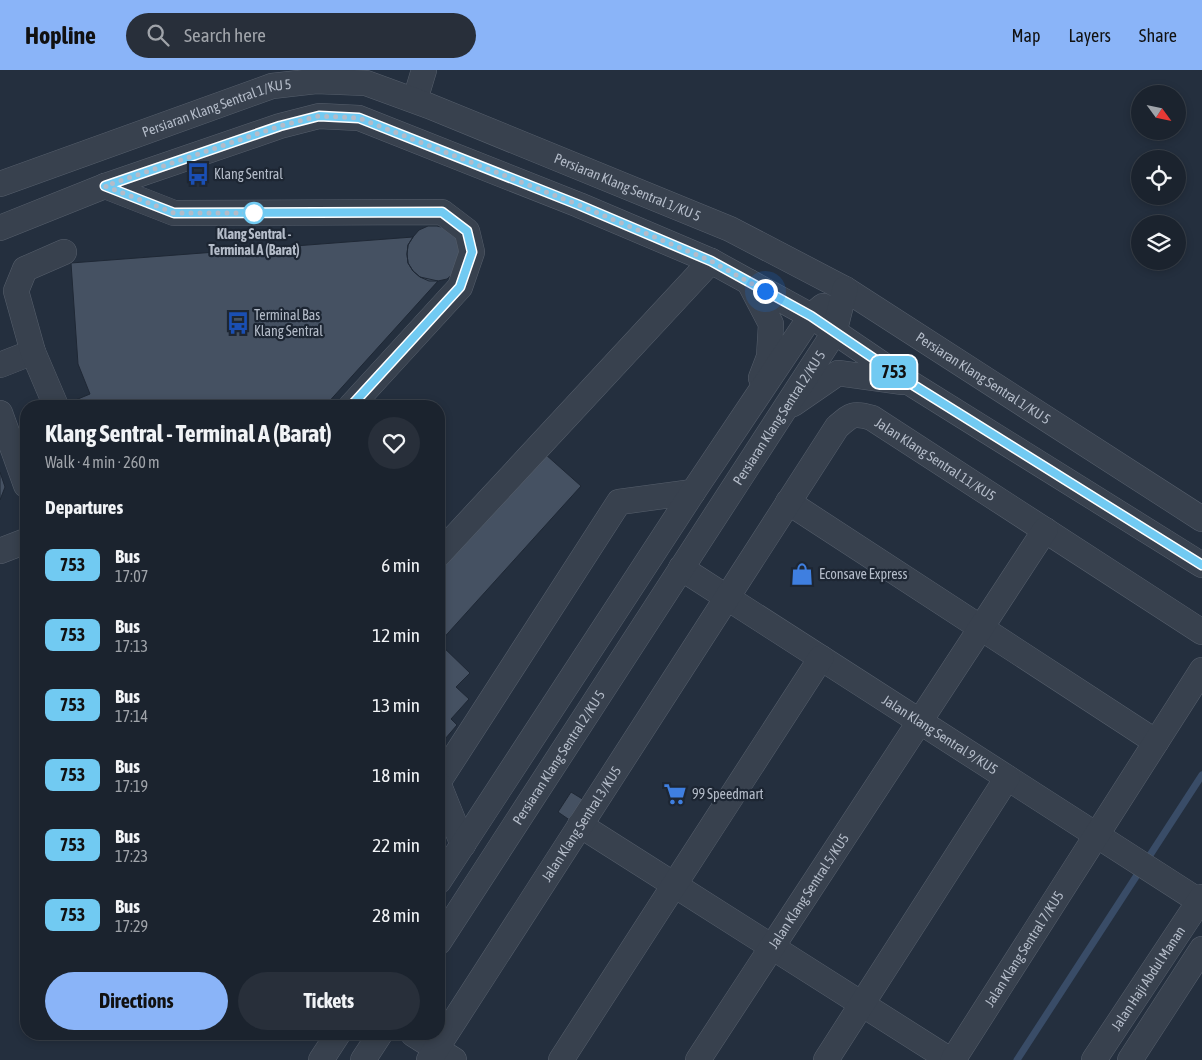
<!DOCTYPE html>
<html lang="en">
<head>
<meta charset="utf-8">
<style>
  :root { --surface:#1b232e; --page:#282f3a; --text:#f1f3f6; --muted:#a0a4aa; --line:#39404a; --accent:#8ab4f8 }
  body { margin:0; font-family:"Asap Condensed",sans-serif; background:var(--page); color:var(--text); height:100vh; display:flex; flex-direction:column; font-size:19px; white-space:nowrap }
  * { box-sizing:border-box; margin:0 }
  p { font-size:16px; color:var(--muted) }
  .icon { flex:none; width:28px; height:28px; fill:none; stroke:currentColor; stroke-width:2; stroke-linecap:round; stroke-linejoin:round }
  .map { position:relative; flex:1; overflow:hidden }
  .details { position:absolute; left:20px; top:330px; width:425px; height:640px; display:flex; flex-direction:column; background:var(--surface); border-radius:20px; box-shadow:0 2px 8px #0003,0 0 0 1px var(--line) }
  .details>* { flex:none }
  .badge { padding:0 10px; border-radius:8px; font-size:18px; line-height:32px }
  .needle { width:32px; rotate:123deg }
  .buttons { position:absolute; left:1131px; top:15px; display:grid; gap:10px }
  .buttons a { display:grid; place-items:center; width:55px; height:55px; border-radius:50%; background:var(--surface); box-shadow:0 2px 8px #0003,0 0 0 1px var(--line); font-size:25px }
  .you { position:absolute; width:25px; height:25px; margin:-12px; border:4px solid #fff; border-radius:50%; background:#1a73e8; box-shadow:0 0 0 8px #1a73e833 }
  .map>.badge { position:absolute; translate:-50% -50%; box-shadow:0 0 0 2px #fff }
  h2 { padding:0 25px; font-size:19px; line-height:45px }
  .round { display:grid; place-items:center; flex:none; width:52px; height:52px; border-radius:26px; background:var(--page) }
  .head { display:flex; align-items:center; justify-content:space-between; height:85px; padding:0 25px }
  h1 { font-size:24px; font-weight:700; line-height:38px }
  .button { display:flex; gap:10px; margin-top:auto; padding:10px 25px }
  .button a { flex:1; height:58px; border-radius:30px; background:var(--accent); color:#111; font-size:20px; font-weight:700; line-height:58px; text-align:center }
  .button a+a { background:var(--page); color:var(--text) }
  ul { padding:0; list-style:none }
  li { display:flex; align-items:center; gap:15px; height:70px; padding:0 25px }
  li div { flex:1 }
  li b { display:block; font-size:19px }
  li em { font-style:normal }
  li .badge { min-width:55px; font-weight:700; text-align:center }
  header { display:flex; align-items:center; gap:30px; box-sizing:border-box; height:70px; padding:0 25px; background:var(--accent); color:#111 }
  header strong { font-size:24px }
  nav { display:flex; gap:28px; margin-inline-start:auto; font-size:18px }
  .search { width:350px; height:45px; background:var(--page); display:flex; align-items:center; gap:12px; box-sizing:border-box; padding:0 18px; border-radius:28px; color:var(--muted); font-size:19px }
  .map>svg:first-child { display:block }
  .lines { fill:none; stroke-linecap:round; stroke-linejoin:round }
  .stream { stroke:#394c67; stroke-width:7 }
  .building { fill:#455162; stroke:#1f2835 }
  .minor-casing { stroke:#565f6c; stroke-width:26 }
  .minor { stroke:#38414e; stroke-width:25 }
  .line-casing { stroke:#fff; stroke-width:11 }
  .line { stroke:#71caf2; stroke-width:8 }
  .walk { stroke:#b4bcc9; stroke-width:5; stroke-dasharray:0 9 }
  .stop-dot { fill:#fff; stroke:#71caf2; stroke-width:2.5 }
  .labels { text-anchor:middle; stroke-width:4.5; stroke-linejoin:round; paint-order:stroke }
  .street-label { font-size:14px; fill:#b4bcc9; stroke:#1d2633 }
  .poi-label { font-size:14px; fill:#b4bcc9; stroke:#1d2633; text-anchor:start }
  .stop-label { font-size:14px; font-weight:bold; fill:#b4bcc9; stroke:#1d2633 }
</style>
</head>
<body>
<header>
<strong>Hopline</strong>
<div class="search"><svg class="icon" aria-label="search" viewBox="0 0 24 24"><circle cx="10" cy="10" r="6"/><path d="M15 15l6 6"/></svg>Search here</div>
<nav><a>Map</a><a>Layers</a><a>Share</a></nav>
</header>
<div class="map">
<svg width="1202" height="990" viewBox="0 0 1202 990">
  <rect width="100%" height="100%" fill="#242f3e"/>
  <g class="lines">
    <path class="stream" d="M 1017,990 L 1202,705"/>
  </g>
  <path class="building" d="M 428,156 L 437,156 L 445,158 L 459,170 L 460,196 L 454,203 L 447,209 L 438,211 L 429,211 L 420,207 L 413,201 L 408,193 L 407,184 L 408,175 L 413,167 L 419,160 Z
    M 413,167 L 408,175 L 407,184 L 408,193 L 413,201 L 420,207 L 438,211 L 325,336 L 75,336 L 73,331 L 90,324 L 78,294 L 71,193 Z
    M 545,384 L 581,416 L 439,573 L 470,603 L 456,617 L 469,629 L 451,649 L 457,655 L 439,676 L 439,501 Z
    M 0,402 L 5,417 L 0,430 Z
    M 571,722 L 584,730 L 571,751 L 558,742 Z"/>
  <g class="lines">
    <defs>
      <g id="minor">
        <path d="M 415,30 L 424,0"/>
        <path id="s1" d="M 0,114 L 272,16 L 316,11 L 366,13 L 429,36 L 730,159 L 845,219 L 1202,449"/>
        <path d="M 105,116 L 174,143 L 442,142 L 467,161 L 472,182 L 460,217 L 351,336"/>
        <path d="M 0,158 L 105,116 L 280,56 L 319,46 L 359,48 L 579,135 L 711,191 L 811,246 L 910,313 L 1202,495"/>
        <path d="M 749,212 L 771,254 L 769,287 L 761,308"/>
        <path d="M 0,295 L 33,282"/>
        <path d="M 793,334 L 838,303 L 903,312"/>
        <path d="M 56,336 L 33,282 L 16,221 L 25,199 L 64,182"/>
        <path d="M 0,343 L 26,415"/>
        <path d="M 788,432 L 1156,672"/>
        <path d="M 0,481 L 26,471"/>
        <path d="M 439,484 L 711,191"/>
        <path id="s2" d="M 681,498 L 1199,831"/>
        <path d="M 439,711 L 619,432 L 693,422"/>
        <path d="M 439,715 L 463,775"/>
        <path d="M 580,755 L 950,990"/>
        <path d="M 439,811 L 693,422 L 811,246 L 823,236"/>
        <path id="s3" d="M 439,872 L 834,263 L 845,219"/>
        <path d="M 413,964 L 454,990"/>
        <path d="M 321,990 L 338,964"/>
        <path d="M 363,990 L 380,964"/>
        <path id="s4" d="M 429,990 L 837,357 C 851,345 853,342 872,348 L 1202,562"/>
        <path d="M 561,990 L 821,588"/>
        <path id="s5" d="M 698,990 L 1045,460"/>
        <path d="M 826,990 L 1007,708"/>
        <path id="s6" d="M 953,990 L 1202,600"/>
        <path id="s7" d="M 1094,990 L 1202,827"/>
        <path d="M 1130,990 L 1202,879"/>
      </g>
    </defs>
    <use href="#minor" class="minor-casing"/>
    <use href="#minor" class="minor"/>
  </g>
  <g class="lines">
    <defs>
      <path id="line" d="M 351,336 L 460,217 L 472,182 L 467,161 L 442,142 L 174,143 L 105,116 L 280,56 L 319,46 L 359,48 L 579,135 L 711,191 L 811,246 L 910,313 L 1202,495"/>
    </defs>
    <use href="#line" class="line-casing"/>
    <use href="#line" class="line"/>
    <path class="walk" d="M 254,143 L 174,143 L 105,116 L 280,56 L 319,46 L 359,48 L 579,135 L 711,191 L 765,221"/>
  </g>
  <defs>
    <symbol id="bus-bare" viewBox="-9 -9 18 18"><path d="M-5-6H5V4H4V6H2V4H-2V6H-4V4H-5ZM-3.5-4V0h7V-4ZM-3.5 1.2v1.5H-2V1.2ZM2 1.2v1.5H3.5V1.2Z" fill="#1a4fb4" stroke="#1d2633" stroke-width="2.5" paint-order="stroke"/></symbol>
    <symbol id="shop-bare" viewBox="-9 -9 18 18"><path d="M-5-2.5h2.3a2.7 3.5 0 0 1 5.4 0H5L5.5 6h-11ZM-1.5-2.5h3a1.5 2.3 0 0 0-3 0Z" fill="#3f7fe0" stroke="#1d2633" stroke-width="2.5" paint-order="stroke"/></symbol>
    <symbol id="supermarket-bare" viewBox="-9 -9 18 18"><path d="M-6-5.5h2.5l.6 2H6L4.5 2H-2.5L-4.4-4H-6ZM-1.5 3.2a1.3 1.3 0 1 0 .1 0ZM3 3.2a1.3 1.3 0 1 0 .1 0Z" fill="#3f7fe0" stroke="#1d2633" stroke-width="2.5" paint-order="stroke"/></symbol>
  </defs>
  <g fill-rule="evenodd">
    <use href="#bus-bare" x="182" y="88" width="32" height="32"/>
    <use href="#bus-bare" x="222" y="237" width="32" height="32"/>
    <use href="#shop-bare" x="786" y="488" width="32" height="32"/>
    <use href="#supermarket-bare" x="659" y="708" width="32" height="32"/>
  </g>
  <circle class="stop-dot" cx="254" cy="143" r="10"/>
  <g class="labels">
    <g class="street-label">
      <text dy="5" stroke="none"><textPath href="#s1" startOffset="230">Persiaran Klang Sentral 1/KU 5</textPath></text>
      <text dy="5" stroke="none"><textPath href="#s1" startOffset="665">Persiaran Klang Sentral 1/KU 5</textPath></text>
      <text dy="5" stroke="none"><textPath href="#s1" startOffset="1070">Persiaran Klang Sentral 1/KU 5</textPath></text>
      <text dy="5" stroke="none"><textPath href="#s3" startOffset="625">Persiaran Klang Sentral 2/KU 5</textPath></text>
      <text dy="5" stroke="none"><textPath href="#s4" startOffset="868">Jalan Klang Sentral 11/KU5</textPath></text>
      <text dy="5" stroke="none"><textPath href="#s2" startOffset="308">Jalan Klang Sentral 9/KU5</textPath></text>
      <text dy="5" stroke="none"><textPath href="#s3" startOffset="220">Persiaran Klang Sentral 2/KU 5</textPath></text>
      <text dy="5" stroke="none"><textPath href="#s4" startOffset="281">Jalan Klang Sentral 3/KU5</textPath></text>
      <text dy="5" stroke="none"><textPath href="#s5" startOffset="202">Jalan Klang Sentral 5/KU5</textPath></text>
      <text dy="5" stroke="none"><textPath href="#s6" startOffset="132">Jalan Klang Sentral 7/KU5</textPath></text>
      <text dy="5" stroke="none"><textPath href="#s7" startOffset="98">Jalan Haji Abdul Manan</textPath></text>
    </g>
    <g class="poi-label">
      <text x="214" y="109">Klang Sentral</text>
      <text x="254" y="250">Terminal Bas<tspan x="254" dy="16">Klang Sentral</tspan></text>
      <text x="819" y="509">Econsave Express</text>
      <text x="692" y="729">99 Speedmart</text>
    </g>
    <g class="stop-label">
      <text x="254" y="169">Klang Sentral -<tspan x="254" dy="16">Terminal A (Barat)</tspan></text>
    </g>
  </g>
</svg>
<div class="buttons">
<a><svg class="needle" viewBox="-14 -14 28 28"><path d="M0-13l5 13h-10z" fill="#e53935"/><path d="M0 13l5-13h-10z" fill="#a0a4aa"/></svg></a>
<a><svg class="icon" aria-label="locate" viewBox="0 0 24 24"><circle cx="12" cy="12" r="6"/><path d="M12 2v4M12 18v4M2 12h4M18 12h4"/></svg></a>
<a><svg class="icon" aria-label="layers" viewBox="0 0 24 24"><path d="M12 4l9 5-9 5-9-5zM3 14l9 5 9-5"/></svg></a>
</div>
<div class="you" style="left:765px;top:221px"></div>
<b class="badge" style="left:894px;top:302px;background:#71caf2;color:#111">753</b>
<section class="details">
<div class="head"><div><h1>Klang Sentral - Terminal A (Barat)</h1><p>Walk · 4 min · 260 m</p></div><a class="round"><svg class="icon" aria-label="heart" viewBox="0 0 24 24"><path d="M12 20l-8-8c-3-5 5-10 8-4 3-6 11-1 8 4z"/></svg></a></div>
<h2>Departures</h2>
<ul>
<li><span class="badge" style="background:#71caf2;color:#111">753</span><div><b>Bus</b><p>17:07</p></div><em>6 min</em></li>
<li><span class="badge" style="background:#71caf2;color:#111">753</span><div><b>Bus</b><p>17:13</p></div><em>12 min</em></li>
<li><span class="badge" style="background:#71caf2;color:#111">753</span><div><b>Bus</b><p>17:14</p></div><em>13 min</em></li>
<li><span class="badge" style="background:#71caf2;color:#111">753</span><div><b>Bus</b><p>17:19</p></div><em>18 min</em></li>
<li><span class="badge" style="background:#71caf2;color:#111">753</span><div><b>Bus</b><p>17:23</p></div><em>22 min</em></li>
<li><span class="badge" style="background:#71caf2;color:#111">753</span><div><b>Bus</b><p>17:29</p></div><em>28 min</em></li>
</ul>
<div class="button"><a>Directions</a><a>Tickets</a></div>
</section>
</div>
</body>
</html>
